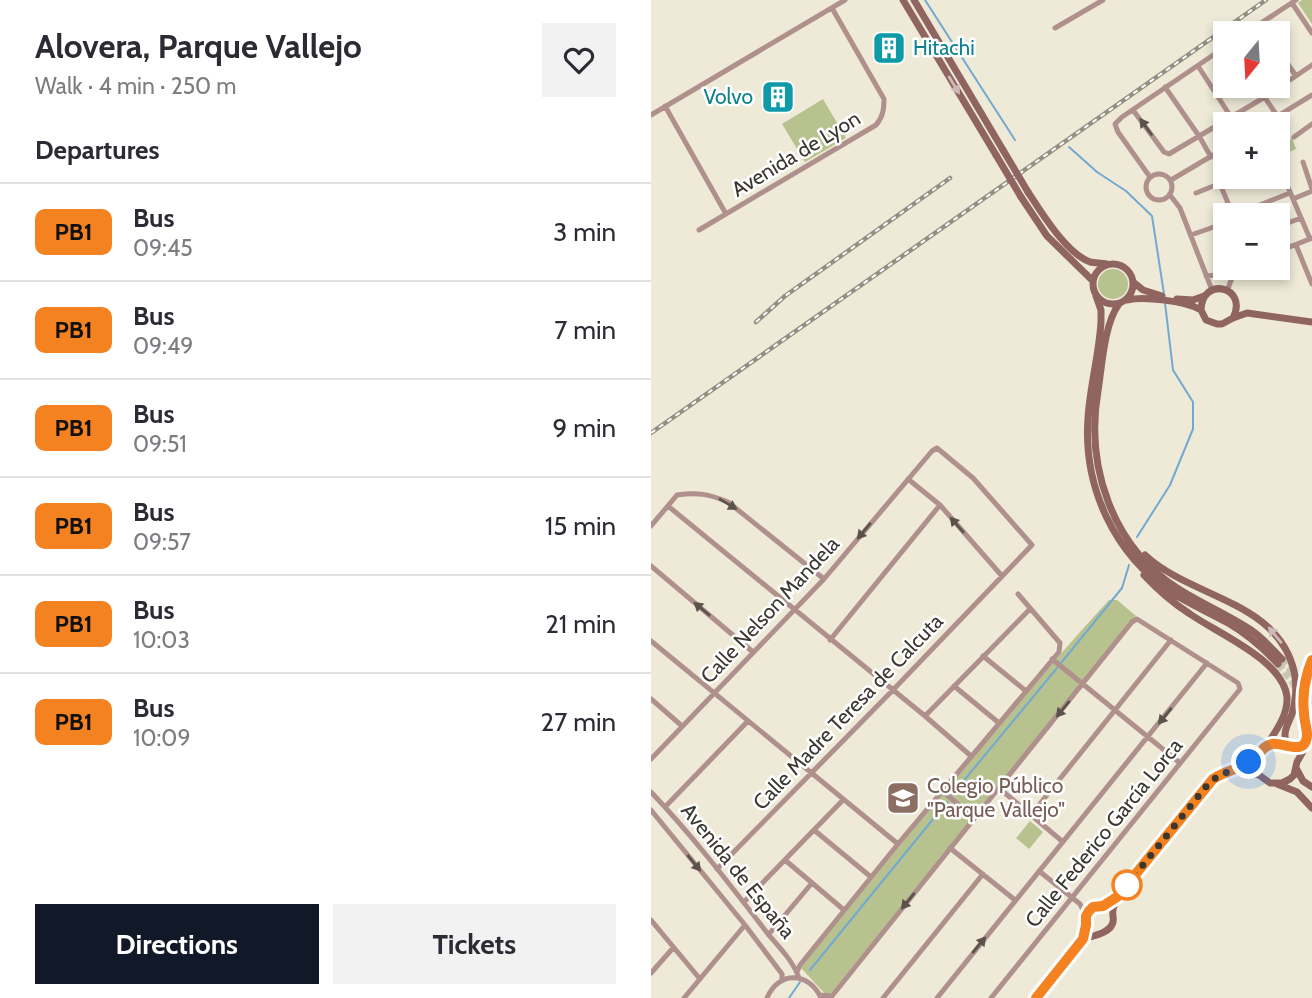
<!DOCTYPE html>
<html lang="en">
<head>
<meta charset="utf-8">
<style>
  :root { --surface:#fff; --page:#f2f2f3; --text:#2b2b33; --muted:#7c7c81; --line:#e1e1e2; --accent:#111827 }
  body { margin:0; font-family:Cabin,sans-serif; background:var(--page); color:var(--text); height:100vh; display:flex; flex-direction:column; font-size:26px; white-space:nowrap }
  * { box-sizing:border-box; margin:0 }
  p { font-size:23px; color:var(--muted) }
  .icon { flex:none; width:38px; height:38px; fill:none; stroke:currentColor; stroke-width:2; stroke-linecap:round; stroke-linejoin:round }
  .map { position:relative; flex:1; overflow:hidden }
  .details { display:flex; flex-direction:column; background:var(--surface); width:651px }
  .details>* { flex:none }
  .badge { padding:0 14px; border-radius:10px; font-size:24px; line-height:46px }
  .needle { width:46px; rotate:198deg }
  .tools { position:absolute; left:562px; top:21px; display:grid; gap:14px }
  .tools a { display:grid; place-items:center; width:77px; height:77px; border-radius:0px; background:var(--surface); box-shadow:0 4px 10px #0003; font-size:35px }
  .you { position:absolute; width:35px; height:35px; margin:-18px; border:5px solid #fff; border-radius:50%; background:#1a73e8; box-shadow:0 0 0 10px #1a73e833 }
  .map>.badge { position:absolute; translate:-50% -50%; box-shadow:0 0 0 4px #fff }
  h2 { padding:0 35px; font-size:26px; line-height:63px }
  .round { display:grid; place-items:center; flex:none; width:74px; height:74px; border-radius:0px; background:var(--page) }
  .overview { display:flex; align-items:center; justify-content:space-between; height:119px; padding:0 35px }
  h1 { font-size:33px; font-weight:700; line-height:52px }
  .primary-button { display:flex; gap:14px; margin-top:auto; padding:14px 35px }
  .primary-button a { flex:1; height:80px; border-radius:0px; background:var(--accent); color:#fff; font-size:28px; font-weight:700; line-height:80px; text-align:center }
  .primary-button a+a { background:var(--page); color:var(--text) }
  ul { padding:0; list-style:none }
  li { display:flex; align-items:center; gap:21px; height:98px; padding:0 35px; border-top:2px solid var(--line) }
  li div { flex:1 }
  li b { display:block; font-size:26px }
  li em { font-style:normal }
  li .badge { min-width:77px; font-weight:700; text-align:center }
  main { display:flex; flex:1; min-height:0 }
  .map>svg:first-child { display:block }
  .green { fill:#b7c28f }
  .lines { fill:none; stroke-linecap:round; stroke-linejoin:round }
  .stream { stroke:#72a9d1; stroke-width:2 }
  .secondary-tunnel { stroke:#cac6b6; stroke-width:7; stroke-dasharray:7 3.5; stroke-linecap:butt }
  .street { stroke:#af908d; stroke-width:5 }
  .secondary { stroke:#906561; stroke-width:7 }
  .rail-casing { stroke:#928f83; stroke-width:4.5 }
  .rail { stroke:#fff; stroke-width:2; stroke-dasharray:5; stroke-linecap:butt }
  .secondary-bridge { stroke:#906561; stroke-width:7 }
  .oneway { fill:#cdbab8 }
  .oneway2 { fill:#5c524c }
  .line-casing { stroke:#fff; stroke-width:16 }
  .line { stroke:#f58220; stroke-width:10 }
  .walk { stroke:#393730; stroke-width:7; stroke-dasharray:0 12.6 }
  .stop-dot { fill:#fff; stroke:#f58220; stroke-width:3.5 }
  .labels { text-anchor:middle; stroke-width:5; stroke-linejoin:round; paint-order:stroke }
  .culture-label { font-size:21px; fill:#0d838f; stroke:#fff; text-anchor:start }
  .street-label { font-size:21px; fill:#393730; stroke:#fff }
  .education-label { font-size:21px; fill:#785e54; stroke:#fff; text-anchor:start }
</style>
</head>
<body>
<main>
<section class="details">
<div class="overview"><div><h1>Alovera, Parque Vallejo</h1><p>Walk · 4 min · 250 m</p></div><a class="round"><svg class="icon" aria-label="heart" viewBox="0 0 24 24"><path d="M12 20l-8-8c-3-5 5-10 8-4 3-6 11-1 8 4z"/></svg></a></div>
<h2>Departures</h2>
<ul>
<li><span class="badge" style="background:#f58220;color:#111">PB1</span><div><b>Bus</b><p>09:45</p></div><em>3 min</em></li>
<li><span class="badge" style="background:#f58220;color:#111">PB1</span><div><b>Bus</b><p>09:49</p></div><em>7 min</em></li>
<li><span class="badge" style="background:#f58220;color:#111">PB1</span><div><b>Bus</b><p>09:51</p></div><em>9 min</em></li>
<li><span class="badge" style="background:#f58220;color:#111">PB1</span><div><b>Bus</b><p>09:57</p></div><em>15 min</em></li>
<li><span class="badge" style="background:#f58220;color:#111">PB1</span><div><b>Bus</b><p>10:03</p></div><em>21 min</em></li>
<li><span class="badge" style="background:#f58220;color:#111">PB1</span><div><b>Bus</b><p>10:09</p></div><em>27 min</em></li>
</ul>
<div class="primary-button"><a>Directions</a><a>Tickets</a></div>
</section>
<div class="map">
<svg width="661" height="998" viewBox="0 0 661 998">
  <rect width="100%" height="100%" fill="#eeead7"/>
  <path class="green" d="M 651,0 L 661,0 L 661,24 L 647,3 Z
    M 172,99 L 195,138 L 154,162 L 131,124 Z
    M 641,138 L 645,149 L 627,157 L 627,144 Z
    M447 284a15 15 0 1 1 30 0a15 15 0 1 1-30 0Z
    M 458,600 L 466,600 L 485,616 L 177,997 L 150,968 L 153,963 C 253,841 351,717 458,600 Z
    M 379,821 L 392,832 L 378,849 L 365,838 Z"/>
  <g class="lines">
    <path class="stream" d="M 274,0 L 364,140
      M 418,147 L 446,172 L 475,191 L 501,216 L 513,294
      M 486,537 L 519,485 L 542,429 L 542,402 L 522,370 L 514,303
      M 410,663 L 471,588 L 478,565
      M 301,795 L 406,668
      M 159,970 L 296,802
      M 138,998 L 149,982"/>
    <path class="secondary-tunnel" d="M 631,659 L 647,679 L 661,704
      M 627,664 L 641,681 L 661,721"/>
    <path class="street" d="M 641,3 L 661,33
      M 610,23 L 617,33
      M 404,28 L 452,0
      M 595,33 L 645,0
      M 626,48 L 645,76
      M 547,66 L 580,117
      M 606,86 L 627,117
      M 514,87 L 548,136 L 560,157
      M 14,106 L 75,214
      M 482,110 L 513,152 L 518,154 L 614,97 L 661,65
      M 0,115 L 194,0
      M 614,124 L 661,95
      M 643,137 L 661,124
      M 652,162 L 661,189
      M 628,166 L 659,239
      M495 187a13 13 0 1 1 26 0a13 13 0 1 1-26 0Z
      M 499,177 L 467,132 L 464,124 L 471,117 L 574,47
      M 520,180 L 574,148
      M 569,184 L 582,215
      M 545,193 L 585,177
      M 519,195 L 529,208 L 561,290
      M 642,199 L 661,191
      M 604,215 L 601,208 L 639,193
      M 626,227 L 650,218
      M 48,230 L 225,125 C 232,117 233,109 233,99 L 181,8
      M 540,235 L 574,223
      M 645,245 L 661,284
      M 626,252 L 661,238
      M 555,276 L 565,275 L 586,268
      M 576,291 L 582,275 L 589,268
      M 257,479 L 289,505 L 351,576
      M 17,506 L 274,716 L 320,756
      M 0,526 L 26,495 C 46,492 58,494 77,502 L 173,579
      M 0,566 L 102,652
      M 179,640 L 289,505
      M 0,641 L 247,844
      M 332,656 L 375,691
      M 401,659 L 529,763
      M 303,686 L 348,723
      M 0,699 L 31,726
      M 274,716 L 379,609
      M 0,759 L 173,579 L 281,451 L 286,448 L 322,478 L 381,545 L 241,691 L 66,869
      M 348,788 L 412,842
      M 291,791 L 324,818
      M 0,792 C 42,836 80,886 117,934 C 129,948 142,961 148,978
      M 14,807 L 97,721
      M 0,810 L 94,925 L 131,974 L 131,980
      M 380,815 L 520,640
      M 163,830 L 220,877
      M 299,848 L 364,900
      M 134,860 L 193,910
      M 388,871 L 429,904 L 435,916
      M 93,902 L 192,800
      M 0,920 L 49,979
      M 118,934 L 161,883
      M 146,972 L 149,965 L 247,844 L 408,652 L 409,643 L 367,594
      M 0,973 L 22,948
      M 169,995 L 181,996 L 481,622 L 486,619 L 587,683 L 589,689 L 340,998
      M 33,998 L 94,925
      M 116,998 C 128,970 158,972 170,998
      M 232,998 L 332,874
      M 286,998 L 556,663"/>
    <path class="secondary" d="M 252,0 L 345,155
      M 263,0 L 352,150
      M 377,192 C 390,212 415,253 439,262 C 444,263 450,263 456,264
      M 370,197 L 396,236 L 442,281
      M442 284a20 20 0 1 1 40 0a20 20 0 1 1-40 0Z
      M 482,282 L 492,290 L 511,296
      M 445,296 L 450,310 L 450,322 C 448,355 439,386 437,418 C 432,487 463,554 521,593 C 539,604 559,613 577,623 C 596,634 612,648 627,664
      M 526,299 L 542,300 L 553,296
      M 476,300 C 493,296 535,301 550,310
      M 468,304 C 453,324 451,366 447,391 C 434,466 461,546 526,588 C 549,603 576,614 600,630 C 612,638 621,649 631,659
      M 582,318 C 598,287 551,275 550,310 L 555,320 L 566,324 L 571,324 L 582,318 L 596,313 L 661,322
      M 494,555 C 540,598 627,601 643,671 C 646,685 645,700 641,714 C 636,727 632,730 635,745
      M 493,575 C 507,590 522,603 539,614 C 566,633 632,660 636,697 C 637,715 625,731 615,746
      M 645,768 L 652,781 L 661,787
      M 586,769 L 608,775 L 619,783 L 631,783 L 639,779 L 643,775 L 646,762 L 657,743 C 654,711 647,692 661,660
      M 626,784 L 646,792 L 661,808
      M 432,939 C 441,936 460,933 462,922 C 463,918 461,914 462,910 C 462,909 465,899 466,898
      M 385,998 L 432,939 L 435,925 L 435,916 L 438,911 L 447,906 L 452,906 L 466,897 L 562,779 C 575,771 590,770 602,760 C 609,755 610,748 618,745 C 635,739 647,759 656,736"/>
    <defs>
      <path id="rail" d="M 105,322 L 134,296 L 299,178
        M 0,433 L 615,0"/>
    </defs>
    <use href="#rail" class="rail-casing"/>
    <use href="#rail" class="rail"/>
    <path class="secondary-bridge" d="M 352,150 L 377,192
      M 345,155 L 370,197"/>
  </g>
  <defs><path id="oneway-solid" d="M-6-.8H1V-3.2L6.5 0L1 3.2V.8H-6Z" transform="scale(1.75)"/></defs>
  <g class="oneway">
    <use href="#oneway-solid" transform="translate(303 85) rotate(59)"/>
    <use href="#oneway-solid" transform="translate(624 635) rotate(-130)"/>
  </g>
  <g class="oneway2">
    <use href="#oneway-solid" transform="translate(495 127) rotate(-126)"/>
    <use href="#oneway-solid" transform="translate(77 504) rotate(31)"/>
    <use href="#oneway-solid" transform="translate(306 525) rotate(-131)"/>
    <use href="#oneway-solid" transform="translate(213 531) rotate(130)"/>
    <use href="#oneway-solid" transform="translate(51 609) rotate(-140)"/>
    <use href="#oneway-solid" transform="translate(412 709) rotate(129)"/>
    <use href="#oneway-solid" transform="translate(514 716) rotate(129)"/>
    <use href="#oneway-solid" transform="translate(43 863) rotate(51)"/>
    <use href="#oneway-solid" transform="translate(257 901) rotate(129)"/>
    <use href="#oneway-solid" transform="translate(328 945) rotate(-51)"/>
  </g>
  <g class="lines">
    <defs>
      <path id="line" d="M 385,998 L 432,939 L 435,925 L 435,916 L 438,911 L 442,907 L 452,906 L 466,897 L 562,779 C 574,771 588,769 601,761 C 609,756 610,746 621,744 C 632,742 655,757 656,735 C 656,728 653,720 653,713 C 651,695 654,677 661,660"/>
    </defs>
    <use href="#line" class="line-casing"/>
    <use href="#line" class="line"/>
    <path class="walk" d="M 476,885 L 558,783 C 570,772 585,770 598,762"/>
  </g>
  <defs>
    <symbol id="building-square" viewBox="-11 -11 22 22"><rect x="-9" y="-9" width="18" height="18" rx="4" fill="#0f9aa8" stroke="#fff"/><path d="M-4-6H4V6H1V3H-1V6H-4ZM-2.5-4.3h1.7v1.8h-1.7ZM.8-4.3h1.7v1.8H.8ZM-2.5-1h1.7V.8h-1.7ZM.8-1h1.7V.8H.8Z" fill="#fff"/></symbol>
    <symbol id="school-square" viewBox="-11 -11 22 22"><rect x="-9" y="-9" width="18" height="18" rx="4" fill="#8d6e63" stroke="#fff"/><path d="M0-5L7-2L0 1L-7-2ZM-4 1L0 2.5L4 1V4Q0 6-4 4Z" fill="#fff"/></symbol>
  </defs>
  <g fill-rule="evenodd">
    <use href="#building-square" x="219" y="29" width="38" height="38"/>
    <use href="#building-square" x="108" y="78" width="38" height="38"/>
    <use href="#school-square" x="233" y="779" width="38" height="38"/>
  </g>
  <circle class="stop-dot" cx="476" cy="885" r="14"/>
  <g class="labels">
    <g class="culture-label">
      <text x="262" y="55">Hitachi</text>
      <text x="102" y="104" text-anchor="end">Volvo</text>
    </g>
    <g class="street-label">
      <text transform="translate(145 154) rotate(-31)" y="7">Avenida de Lyon</text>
      <text transform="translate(119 610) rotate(-47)" y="7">Calle Nelson Mandela</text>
      <text transform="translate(197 712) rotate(-46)" y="7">Calle Madre Teresa de Calcuta</text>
      <text transform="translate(453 833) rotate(-51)" y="7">Calle Federico García Lorca</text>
      <text transform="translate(87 871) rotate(51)" y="7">Avenida de España</text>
    </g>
    <g class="education-label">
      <text x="276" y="793">Colegio Público<tspan x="276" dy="24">"Parque Vallejo"</tspan></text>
    </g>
  </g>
</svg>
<div class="tools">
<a><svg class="needle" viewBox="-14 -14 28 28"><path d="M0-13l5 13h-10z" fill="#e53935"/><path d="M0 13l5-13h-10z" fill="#7c7c81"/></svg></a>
<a>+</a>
<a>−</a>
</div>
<div class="you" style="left:598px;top:762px"></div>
</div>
</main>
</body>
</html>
